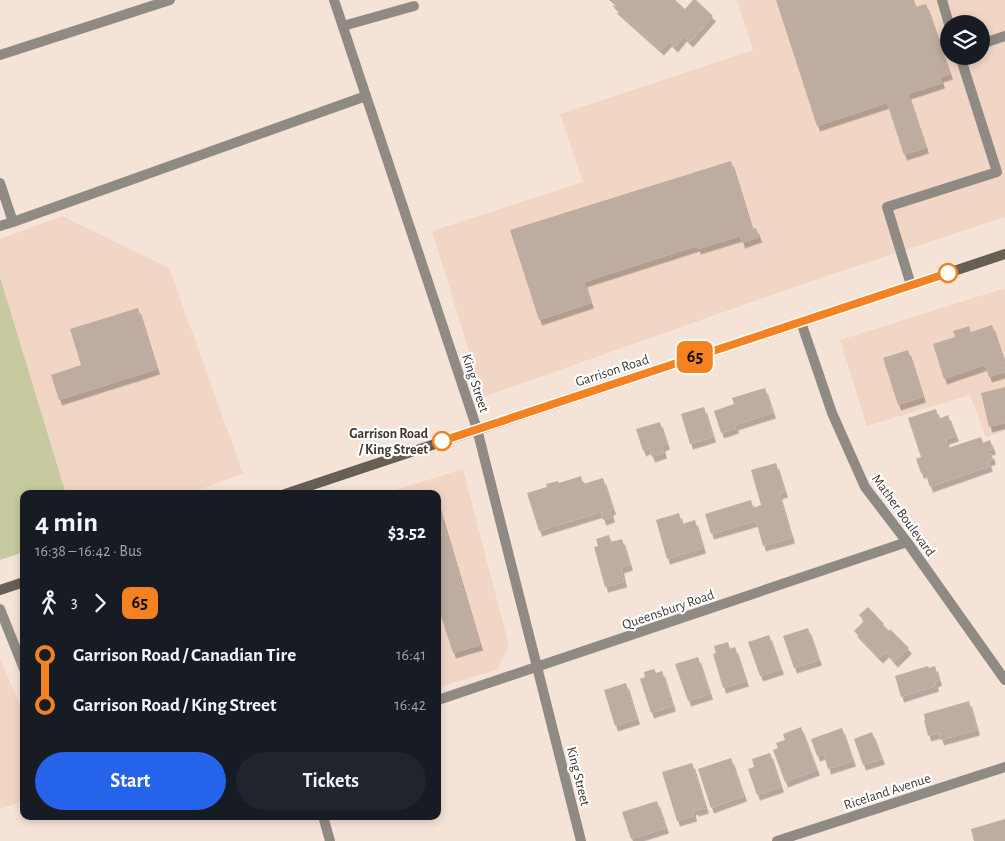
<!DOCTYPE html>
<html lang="en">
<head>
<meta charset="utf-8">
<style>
  :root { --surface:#171b24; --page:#20242c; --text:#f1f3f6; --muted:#9ea1a6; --accent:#2563eb }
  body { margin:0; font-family:"Alegreya Sans",sans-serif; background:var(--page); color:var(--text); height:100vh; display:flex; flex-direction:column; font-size:19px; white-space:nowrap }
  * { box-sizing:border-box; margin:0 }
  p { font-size:16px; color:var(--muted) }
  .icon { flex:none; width:28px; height:28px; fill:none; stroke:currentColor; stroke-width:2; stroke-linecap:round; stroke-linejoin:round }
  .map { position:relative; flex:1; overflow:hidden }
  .drawer { position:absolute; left:20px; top:490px; width:421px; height:330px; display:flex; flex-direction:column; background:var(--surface); border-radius:10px; box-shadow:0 2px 8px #0003 }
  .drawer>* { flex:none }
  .badge { padding:0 10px; border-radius:8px; font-size:18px; line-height:32px }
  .buttons { position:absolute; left:940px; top:15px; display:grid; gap:10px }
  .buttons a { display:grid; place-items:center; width:50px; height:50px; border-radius:50%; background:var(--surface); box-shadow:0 2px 8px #0003; font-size:25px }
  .map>.badge { position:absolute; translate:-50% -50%; box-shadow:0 0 0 2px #fff }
  .legs { display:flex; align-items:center; gap:8px; height:55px; padding:0 15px; font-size:16px }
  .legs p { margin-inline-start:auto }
  .head { display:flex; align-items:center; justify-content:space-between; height:85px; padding:0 15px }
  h1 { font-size:28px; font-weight:700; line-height:38px }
  .primary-button { display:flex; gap:10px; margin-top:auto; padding:10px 15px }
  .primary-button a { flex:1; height:58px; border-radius:30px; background:var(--accent); color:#fff; font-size:20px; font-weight:700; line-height:58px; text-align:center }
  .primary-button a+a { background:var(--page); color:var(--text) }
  ul { padding:0 15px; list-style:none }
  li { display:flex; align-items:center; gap:18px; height:50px; font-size:19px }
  li i { display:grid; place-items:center; width:8px; height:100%; margin:0 6px; background:currentColor }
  li i::after { content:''; width:12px; height:12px; margin:-6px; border:4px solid; border-radius:50%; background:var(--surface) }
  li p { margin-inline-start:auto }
  li:first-child i { background:linear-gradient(#0000 50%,currentColor 0) }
  li:last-child i { background:linear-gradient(currentColor 50%,#0000 0) }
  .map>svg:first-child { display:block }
  .built { fill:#f1d6c5; fill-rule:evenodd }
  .green { fill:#c7ca9e }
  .building { fill:#bfaca0; filter:url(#shadow) }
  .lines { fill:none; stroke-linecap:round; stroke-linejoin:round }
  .lane { stroke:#908a84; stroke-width:10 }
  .street { stroke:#908a84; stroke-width:10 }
  .secondary { stroke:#675f55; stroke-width:10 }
  .line-1-casing { stroke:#fff; stroke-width:11 }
  .line-1 { stroke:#f58220; stroke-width:8 }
  .stop-1-dot { fill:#fff; stroke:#f58220; stroke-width:2.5 }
  .labels { text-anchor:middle; stroke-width:4.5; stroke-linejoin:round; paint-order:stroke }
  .street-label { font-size:14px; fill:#3f3833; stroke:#fff }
  .stop-label { font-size:14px; font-weight:bold; fill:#3f3833; stroke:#fff; text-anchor:end }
</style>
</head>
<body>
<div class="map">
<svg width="1005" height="841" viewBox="0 0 1005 841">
  <defs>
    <filter id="shadow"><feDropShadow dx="3" dy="5.5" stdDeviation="0" flood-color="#0004"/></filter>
  </defs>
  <rect width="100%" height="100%" fill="#f6e3d7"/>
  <path class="built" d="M 737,0 L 1005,0 L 1005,217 L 826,276 L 483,397 L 432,231 L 583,182 L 560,114 L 753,50 ZM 949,24 L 981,24 L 981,56 L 949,56 Z
    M 62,216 L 169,268 L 243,473 L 188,494 L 66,494 L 0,277 L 0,239 Z
    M 1005,288 L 1005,431 L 986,437 L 970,395 L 867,426 L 840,340 Z
    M 463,469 L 509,646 L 497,670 L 438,687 L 438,494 L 382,494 Z
    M 0,658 L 24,715 L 24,801 L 0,809 Z"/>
  <path class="green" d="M 0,277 L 66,494 L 24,494 L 24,552 L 0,560 Z"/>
  <path class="building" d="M 609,0 L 675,0 L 685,9 L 693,0 L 696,0 L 713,16 L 690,42 L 684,36 L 675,47 L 669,41 L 661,50 L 614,8 L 616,6 Z
    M 776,0 L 914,0 L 916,7 L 926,4 L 950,74 L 940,77 L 942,83 L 908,94 L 926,148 L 904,155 L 887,103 L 817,126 Z
    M 731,161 L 752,229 L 756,228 L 759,237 L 742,243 L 740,236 L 698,249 L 697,246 L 584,282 L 591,303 L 539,320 L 510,230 Z
    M 138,308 L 157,369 L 59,400 L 51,375 L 81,365 L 70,329 Z
    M 992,325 L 1005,364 L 1005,372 L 989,377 L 985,365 L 944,379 L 933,344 L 955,337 L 953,331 L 969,326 L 971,332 Z
    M 908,350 L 923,397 L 898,405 L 883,358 Z
    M 1005,387 L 1005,423 L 989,427 L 981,393 Z
    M 765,388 L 773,413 L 735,425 L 736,428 L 721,433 L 714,411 L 734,404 L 732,398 Z
    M 704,407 L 713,437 L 690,444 L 681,414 Z
    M 936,409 L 939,419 L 948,415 L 956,436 L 946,439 L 948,448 L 981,437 L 983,443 L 990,440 L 993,449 L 986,451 L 987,454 L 991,453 L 993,459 L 988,461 L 990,466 L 930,487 L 925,472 L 921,473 L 916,459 L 921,457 L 908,418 Z
    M 660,422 L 667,444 L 662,446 L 664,453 L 652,457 L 649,448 L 643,451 L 636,429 Z
    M 776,463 L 785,492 L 779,494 L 792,538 L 763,546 L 756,521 L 711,534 L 705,514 L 751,500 L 753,508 L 761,505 L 751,470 Z
    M 581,476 L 583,484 L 603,478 L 613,509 L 610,510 L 612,517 L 603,520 L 601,512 L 539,531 L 527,493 L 547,487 L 546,484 L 558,481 L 559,483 Z
    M 438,504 L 480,645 L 453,653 L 438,607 Z
    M 679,513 L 682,524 L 695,520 L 703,548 L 667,559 L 656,520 Z
    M 609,535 L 611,542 L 622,539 L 630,565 L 621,568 L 624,582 L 605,587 L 594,547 L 598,546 L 596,539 Z
    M 868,607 L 884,624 L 883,625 L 889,631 L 890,629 L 909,648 L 895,662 L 886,652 L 880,658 L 854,631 L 864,621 L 859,615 Z
    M 808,628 L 819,660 L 794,668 L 783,636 Z
    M 769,635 L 781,669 L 760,676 L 748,642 Z
    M 728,642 L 730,649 L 735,647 L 746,681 L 723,688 L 713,654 L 716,653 L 714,646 Z
    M 698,657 L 710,694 L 688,701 L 675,664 Z
    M 928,666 L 929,668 L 935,666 L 939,680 L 935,682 L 936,686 L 901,697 L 895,676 Z
    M 654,669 L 656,673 L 662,671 L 673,706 L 651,713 L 640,679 L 645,677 L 644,672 Z
    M 626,683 L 637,719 L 615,726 L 604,690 Z
    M 969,701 L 977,730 L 941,740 L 939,733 L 928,736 L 924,720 L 925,720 L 924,714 Z
    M 801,727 L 817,770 L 785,782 L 773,750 L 778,748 L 776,743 L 785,740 L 783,734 Z
    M 842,728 L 853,761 L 828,769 L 824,754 L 817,756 L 811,739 Z
    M 872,732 L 882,759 L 863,765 L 854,739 Z
    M 770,753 L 781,787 L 757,795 L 748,769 L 754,767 L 752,759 Z
    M 731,758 L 744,796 L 711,808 L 698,769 Z
    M 692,763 L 706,808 L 696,811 L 695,809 L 693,810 L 694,816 L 677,821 L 662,772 Z
    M 657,801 L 666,828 L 631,839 L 622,812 Z
    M 1005,819 L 1005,841 L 974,841 L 971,829 Z"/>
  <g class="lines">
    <path class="lane" d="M 942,0 L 949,24
      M 343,26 L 414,6
      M 981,44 L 1005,36
      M 0,55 L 170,0
      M 0,183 L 13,222 L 366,96
      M 0,226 L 13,222
      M 911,285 L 887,207 L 997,172 L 960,56
      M 323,816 L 330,841"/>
    <path class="street" d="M 334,0 L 477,429 L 581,841
      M 801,322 L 832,413 L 865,487 L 907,542 L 1005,680
      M 0,609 L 24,669
      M 438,700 L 907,542
      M 777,841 L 1005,767"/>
    <path class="secondary" d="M 285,494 L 1005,254
      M 0,590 L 24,582"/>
  </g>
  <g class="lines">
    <defs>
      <path id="line-1" d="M 442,441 L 948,273"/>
    </defs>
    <use href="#line-1" class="line-1-casing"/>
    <use href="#line-1" class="line-1"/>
  </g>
  <g class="stop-1-dot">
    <circle cx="948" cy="273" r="9"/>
    <circle cx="442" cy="441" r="9"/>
  </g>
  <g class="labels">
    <g class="street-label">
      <text transform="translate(612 370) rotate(-18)" y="5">Garrison Road</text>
      <text transform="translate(476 383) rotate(72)" y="5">King Street</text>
      <text transform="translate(904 515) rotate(54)" y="5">Mather Boulevard</text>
      <text transform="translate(668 609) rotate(-19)" y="5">Queensbury Road</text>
      <text transform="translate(579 776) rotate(76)" y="5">King Street</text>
      <text transform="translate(887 791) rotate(-18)" y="5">Riceland Avenue</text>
    </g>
    <g class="stop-label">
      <text x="428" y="438">Garrison Road<tspan x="428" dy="16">/ King Street</tspan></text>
    </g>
  </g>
</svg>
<div class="buttons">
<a><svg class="icon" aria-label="layers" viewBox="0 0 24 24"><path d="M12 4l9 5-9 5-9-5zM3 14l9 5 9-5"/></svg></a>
</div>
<b class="badge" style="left:695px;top:357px;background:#f58220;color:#111">65</b>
<section class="drawer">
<div class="head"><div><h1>4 min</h1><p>16:38 – 16:42 · Bus</p></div><b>$3.52</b></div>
<div class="legs"><svg class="icon" aria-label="walk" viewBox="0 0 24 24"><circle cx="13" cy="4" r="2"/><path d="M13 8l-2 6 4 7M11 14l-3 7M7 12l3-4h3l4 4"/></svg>3<svg class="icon" aria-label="forward" viewBox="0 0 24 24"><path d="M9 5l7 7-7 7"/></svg><b class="badge" style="background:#f58220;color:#111">65</b></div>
<ul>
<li><i style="color:#f58220"></i><b>Garrison Road / Canadian Tire</b><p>16:41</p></li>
<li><i style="color:#f58220"></i><b>Garrison Road / King Street</b><p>16:42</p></li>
</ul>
<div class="primary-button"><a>Start</a><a>Tickets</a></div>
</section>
</div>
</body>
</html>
